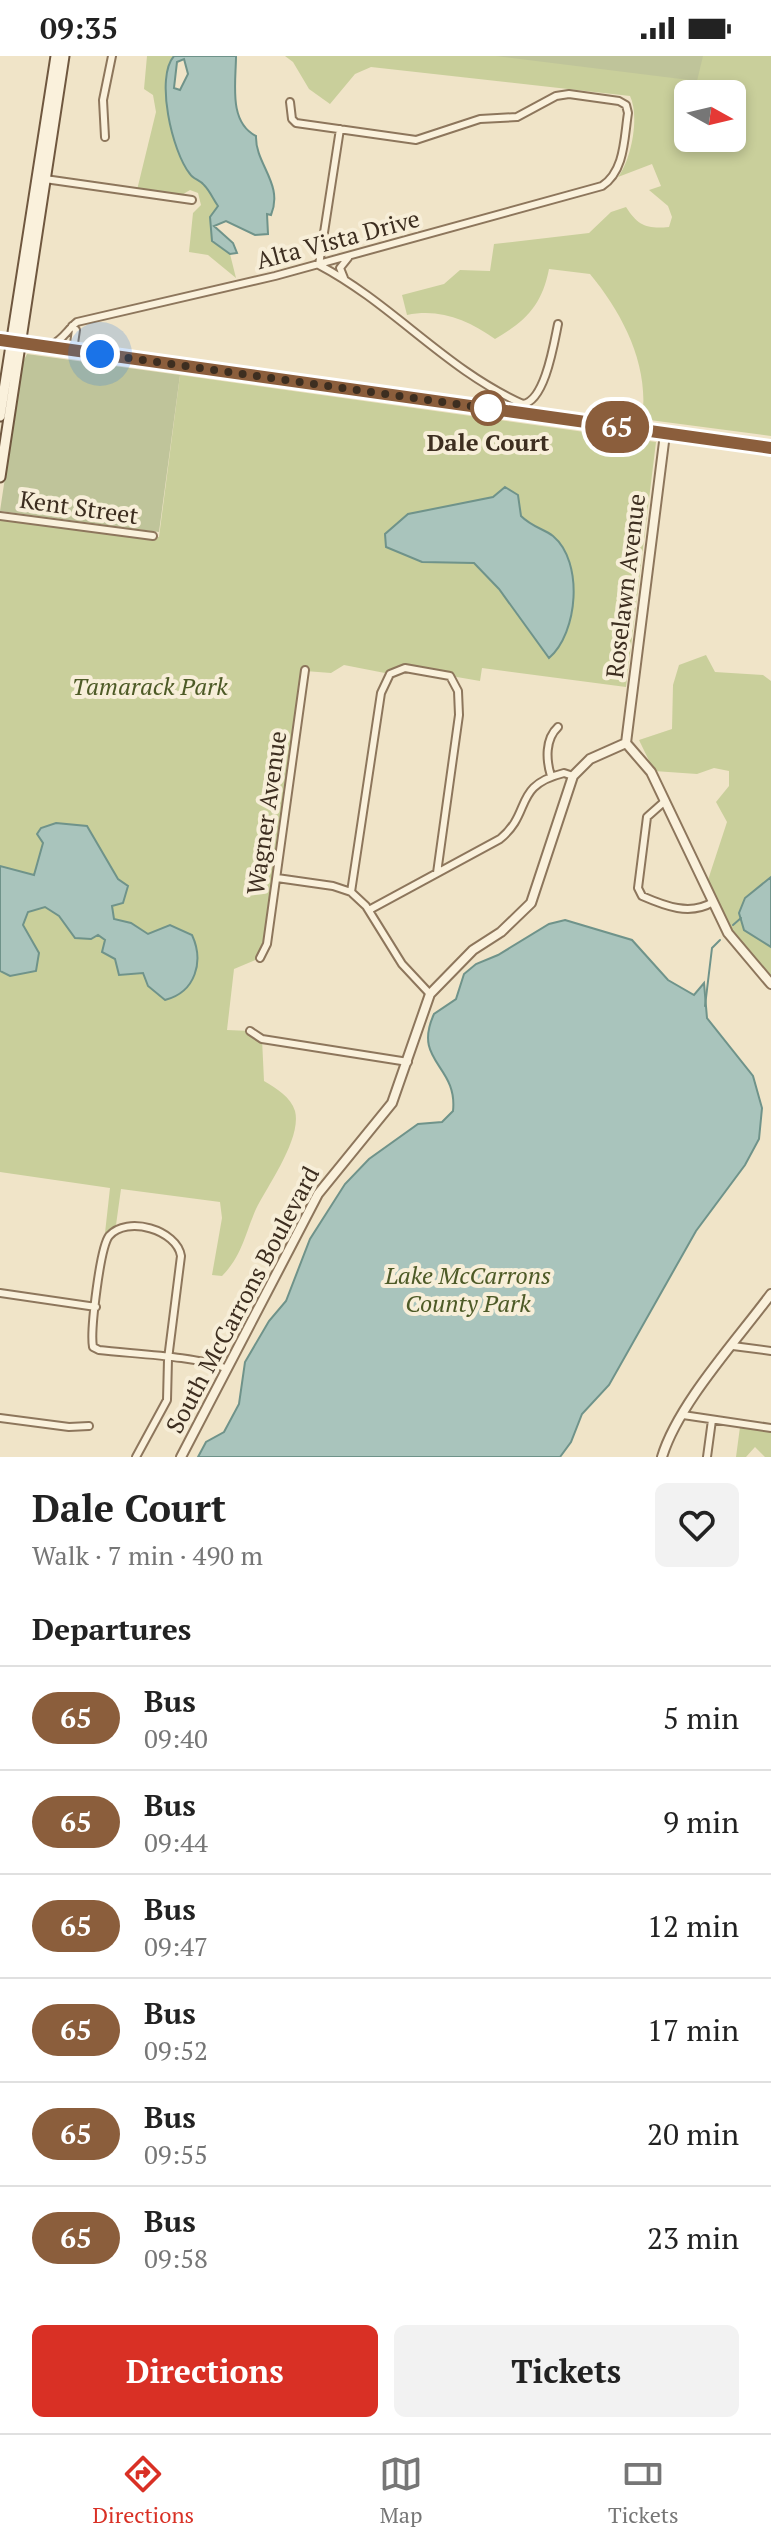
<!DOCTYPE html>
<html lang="en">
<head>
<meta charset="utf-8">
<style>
  :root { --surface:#fff; --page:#f2f2f2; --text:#222; --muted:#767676; --line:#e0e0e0; --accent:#d93025 }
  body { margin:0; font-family:"PT Serif",serif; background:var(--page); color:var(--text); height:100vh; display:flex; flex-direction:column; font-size:30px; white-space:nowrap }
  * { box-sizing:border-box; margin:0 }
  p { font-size:26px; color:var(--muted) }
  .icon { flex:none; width:44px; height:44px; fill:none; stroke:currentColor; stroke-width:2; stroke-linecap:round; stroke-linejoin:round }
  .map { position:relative; height:1401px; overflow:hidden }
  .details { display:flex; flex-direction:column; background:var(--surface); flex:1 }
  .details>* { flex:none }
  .badge { padding:0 16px; border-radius:26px; font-size:28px; line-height:52px }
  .needle { width:52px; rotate:98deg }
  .tools { position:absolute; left:674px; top:24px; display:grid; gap:16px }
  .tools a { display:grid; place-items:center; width:72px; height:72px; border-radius:12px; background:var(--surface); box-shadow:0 4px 12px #0003; font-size:40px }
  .you { position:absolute; width:40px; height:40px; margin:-20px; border:6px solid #fff; border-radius:50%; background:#1a73e8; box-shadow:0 0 0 12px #1a73e833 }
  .map>.badge { position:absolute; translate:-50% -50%; box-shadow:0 0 0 4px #fff }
  h2 { padding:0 32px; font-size:30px; line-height:72px }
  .round { display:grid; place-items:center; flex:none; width:84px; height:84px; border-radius:12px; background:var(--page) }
  .headline { display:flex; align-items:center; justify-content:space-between; height:136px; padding:0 32px }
  h1 { font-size:38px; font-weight:700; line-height:60px }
  .primary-button { display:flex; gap:16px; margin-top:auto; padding:16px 32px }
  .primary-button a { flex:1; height:92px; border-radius:12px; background:var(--accent); color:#fff; font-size:32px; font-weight:700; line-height:92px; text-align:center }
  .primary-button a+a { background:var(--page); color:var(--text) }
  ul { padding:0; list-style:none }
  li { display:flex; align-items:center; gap:24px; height:104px; padding:0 32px; border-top:2px solid var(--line) }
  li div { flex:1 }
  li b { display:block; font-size:30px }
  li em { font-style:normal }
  li .badge { min-width:88px; font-weight:700; text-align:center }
  .status { display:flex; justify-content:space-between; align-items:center; height:56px; padding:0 40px; background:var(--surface); direction:ltr }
  .status svg { height:22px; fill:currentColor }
  .dock { display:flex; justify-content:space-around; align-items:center; height:112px; border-top:2px solid var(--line); background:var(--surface); font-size:22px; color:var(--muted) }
  .dock a { display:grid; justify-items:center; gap:4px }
  .dock .on { color:var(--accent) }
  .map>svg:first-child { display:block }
  .green { fill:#c9cf9b; fill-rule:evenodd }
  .cemetery { fill:#bfc49a }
  .water { fill:#a9c4bc; stroke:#6f938a; stroke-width:2; fill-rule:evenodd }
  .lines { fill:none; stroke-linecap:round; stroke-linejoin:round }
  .stream { stroke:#6f938a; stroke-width:2 }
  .minor-casing { stroke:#8d765c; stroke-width:10 }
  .tertiary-casing { stroke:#8d765c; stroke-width:12 }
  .secondary-casing { stroke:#6f573f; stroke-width:13 }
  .minor { stroke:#faf1dc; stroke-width:6 }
  .tertiary { stroke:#faf1dc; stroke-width:8 }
  .secondary { stroke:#faf1dc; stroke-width:9 }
  .line-casing { stroke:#fff; stroke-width:18 }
  .line { stroke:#8b5e3c; stroke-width:12 }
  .walk { stroke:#3d2e20; stroke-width:8; stroke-dasharray:0 14.4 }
  .stop-dot { fill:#fff; stroke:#8b5e3c; stroke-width:4 }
  .labels { text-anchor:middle; stroke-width:8; stroke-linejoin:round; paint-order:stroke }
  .street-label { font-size:24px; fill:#3d2e20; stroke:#f7eed8 }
  .stop-label { font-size:24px; font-weight:bold; fill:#3d2e20; stroke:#f7eed8 }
  .park-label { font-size:24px; font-style:italic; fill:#4d5a26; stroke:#f7eed8 }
</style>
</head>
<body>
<div class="status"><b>09:35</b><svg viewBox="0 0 49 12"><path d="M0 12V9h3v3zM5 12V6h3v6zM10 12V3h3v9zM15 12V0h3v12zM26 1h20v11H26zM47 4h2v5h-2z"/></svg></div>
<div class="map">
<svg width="771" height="1401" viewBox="0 0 771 1401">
  <rect width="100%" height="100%" fill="#f0e4c8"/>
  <path class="green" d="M 147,0 L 174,0 C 154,22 174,94 190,118 C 193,123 200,124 205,129 C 210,134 214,143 218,150 L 210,161 L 212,185 L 230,198 L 236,222 L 208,199 L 189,196 L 193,157 L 201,149 L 198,137 L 190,134 L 180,140 L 137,134 L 156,56 L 153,39 L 144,33 Z
    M 285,0 L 771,0 L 771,380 L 642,363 C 650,310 623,258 590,218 L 549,213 C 542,249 526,265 495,283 C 468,264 440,252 407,259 L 402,239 L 444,228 L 460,214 L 490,215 L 494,188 L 589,177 L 611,156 L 626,151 C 638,170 647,173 669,171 L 672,161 L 668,150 L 649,134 L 661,130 L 652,108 L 618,121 C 631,104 640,61 630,40 L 371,11 L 355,18 L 330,48 L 309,33 L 293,6 ZM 688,38 L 732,38 L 732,82 L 688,82 Z
    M 180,319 L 656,386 L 626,631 L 482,612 L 480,625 L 405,612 L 390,618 L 344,609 L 331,617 L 305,615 L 267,888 L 260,902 L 234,913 L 227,974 L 250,975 L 262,983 L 264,1025 C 276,1032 291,1041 295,1055 C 302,1082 268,1129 256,1153 C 245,1178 242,1200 222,1220 L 212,1219 L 222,1162 L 220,1146 L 121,1133 L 116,1169 L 105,1177 L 110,1132 L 0,1116 L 0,464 L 159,481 Z
    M 706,599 L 715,616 L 763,619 L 771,625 L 771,921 L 764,920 L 733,883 L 706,830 L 727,766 L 716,746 L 729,730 L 729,715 L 714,712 L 697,718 L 654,715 L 639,684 L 672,673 L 673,629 L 679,609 Z
    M 740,1371 L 771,1375 L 771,1401 L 765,1401 L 755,1391 L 746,1401 L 736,1401 Z"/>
  <path class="cemetery" d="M 496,0 L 703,0 L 697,25 Z
    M 27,298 L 180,319 L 159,476 L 0,455 L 22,308 Z"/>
  <path class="water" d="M 174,0 L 236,0 C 236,26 228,66 256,80 C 255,108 284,128 271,159 L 267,158 L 268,178 L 255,179 L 226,165 L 214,170 L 233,187 L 237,197 L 230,198 L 212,185 L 210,161 L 218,150 C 213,143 210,135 204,129 C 200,124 193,123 190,118 C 172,96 155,21 174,0 ZM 184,3 L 188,18 L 180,34 L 174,32 L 177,6 Z
    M 505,431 L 518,439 L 521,460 C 532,471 544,473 553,480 C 584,506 578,577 549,602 L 499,533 L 474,507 L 422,506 L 386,491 L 385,478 L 408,458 L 493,441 Z
    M 56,767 L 87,770 L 118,823 L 128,830 L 123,847 L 112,850 L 114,863 L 131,867 L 148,878 L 170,869 L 192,879 C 204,905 196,936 165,944 L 148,930 L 143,917 L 119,919 L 115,903 L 102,896 L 105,884 L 98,879 L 91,883 L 75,882 L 59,860 L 45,851 L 28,856 L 23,869 L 39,897 L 36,915 L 10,920 L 0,915 L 0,810 L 34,819 L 43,787 L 37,778 L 41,772 Z
    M 771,821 L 771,891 L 744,874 L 739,857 L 745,842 Z
    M 565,864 L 632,884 L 668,924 L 694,939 L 704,927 L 707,962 L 753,1020 L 762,1052 L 759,1083 L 745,1109 L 696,1175 L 609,1329 L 582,1358 L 571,1386 L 560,1401 L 198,1401 L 206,1386 L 224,1376 L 239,1348 L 245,1306 L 269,1265 L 286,1245 L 310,1183 L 345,1128 L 369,1103 L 418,1068 L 442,1066 L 453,1055 C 458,1009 412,1006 434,958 L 456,943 L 464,918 L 476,908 L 498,899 L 549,868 Z"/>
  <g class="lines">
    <path class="stream" d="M 733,869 L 741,862
      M 705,950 L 712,892 L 720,884"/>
    <defs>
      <path id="minor" d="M 340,73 L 319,209 C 393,248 446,314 523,348 C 545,345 554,287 558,268
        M 105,81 L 103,44 L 112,0
        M 45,123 L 192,144
        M 344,222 L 340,212 L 348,202
        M 72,270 L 76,274 L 73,294
        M 51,289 C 63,284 67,274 77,266 L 275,220 L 602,130 C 625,115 624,82 628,57 L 626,49 L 619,45 L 569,38 L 556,40 L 517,61 L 480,63 L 416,84 L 296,67 L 292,63 L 290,46
        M 0,460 L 153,480
        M 551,720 C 546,704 545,683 558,671
        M 665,745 L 647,761 L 638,832 L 642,840 C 665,850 690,860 713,846
        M 277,822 L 333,830 L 351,836 L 366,850 L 402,908 L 430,938
        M 351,836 L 381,637 L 390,618 L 405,612 L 450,620 L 458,635 L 459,659 L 437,817
        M 369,854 L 500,783 C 533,756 512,730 564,717 L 573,720
        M 260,902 L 267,888 L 305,614
        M 250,975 L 262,983 L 408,1006
        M 0,1237 L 96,1251
        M 733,1290 L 771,1295
        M 683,1359 L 771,1372
        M 0,1362 L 69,1371 L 89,1370
        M 136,1401 L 167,1344 L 168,1303 L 181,1200 C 177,1174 127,1159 109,1180 C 100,1192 90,1275 93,1291 L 99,1294 C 133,1298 196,1300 225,1312
        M 707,1401 L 712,1364"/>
      <path id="tertiary" d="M 626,687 L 665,378
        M 626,687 L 651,716 L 728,877 L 771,928
        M 181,1401 L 318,1138 L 392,1047 L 430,938 L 473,894 L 501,876 L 531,847 L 573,720 L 590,703 L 626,687
        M 662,1401 C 678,1348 737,1284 771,1238"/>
      <path id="secondary" d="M 0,284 L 771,392
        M 0,360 L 56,0
        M 0,421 L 64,0"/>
    </defs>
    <use href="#minor" class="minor-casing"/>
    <use href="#tertiary" class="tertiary-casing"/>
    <use href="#secondary" class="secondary-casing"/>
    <use href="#minor" class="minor"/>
    <use href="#tertiary" class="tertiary"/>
    <use href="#secondary" class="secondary"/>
  </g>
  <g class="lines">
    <defs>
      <path id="line" d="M 0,284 L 771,392"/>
    </defs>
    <use href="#line" class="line-casing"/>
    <use href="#line" class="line"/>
    <path class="walk" d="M 100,298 L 493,353 L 488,352"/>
  </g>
  <circle class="stop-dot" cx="488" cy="352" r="16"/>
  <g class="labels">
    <g class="street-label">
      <text transform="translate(338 184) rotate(-15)" y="8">Alta Vista Drive</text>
      <text transform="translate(79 452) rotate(8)" y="8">Kent Street</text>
      <text transform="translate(626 530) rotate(-83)" y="8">Roselawn Avenue</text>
      <text transform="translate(267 757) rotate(-82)" y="8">Wagner Avenue</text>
      <text transform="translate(243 1244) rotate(-62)" y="8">South McCarrons Boulevard</text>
    </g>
    <g class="stop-label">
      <text x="488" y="395">Dale Court</text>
    </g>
    <g class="park-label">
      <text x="150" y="639">Tamarack Park</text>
      <text x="468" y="1228">Lake McCarrons<tspan x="468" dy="28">County Park</tspan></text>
    </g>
  </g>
</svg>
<div class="tools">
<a><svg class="needle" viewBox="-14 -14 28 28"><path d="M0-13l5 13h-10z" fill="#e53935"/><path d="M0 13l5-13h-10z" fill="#767676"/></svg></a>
</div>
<div class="you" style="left:100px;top:298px"></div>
<b class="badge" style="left:617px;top:371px;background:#8b5e3c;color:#fff">65</b>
</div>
<section class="details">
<div class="headline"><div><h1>Dale Court</h1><p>Walk · 7 min · 490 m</p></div><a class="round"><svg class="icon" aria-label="heart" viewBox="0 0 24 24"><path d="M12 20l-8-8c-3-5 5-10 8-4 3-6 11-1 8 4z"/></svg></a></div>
<h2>Departures</h2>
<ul>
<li><span class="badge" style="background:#8b5e3c;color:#fff">65</span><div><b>Bus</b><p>09:40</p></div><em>5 min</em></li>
<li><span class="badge" style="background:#8b5e3c;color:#fff">65</span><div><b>Bus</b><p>09:44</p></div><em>9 min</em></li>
<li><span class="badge" style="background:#8b5e3c;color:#fff">65</span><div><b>Bus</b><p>09:47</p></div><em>12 min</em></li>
<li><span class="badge" style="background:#8b5e3c;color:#fff">65</span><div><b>Bus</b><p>09:52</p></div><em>17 min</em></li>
<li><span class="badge" style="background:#8b5e3c;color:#fff">65</span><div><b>Bus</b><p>09:55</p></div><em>20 min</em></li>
<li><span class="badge" style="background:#8b5e3c;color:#fff">65</span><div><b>Bus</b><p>09:58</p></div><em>23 min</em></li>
</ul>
<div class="primary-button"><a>Directions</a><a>Tickets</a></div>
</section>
<nav class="dock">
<a class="on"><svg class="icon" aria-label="directions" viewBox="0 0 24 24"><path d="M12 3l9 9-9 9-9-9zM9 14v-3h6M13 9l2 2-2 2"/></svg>Directions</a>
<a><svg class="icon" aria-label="map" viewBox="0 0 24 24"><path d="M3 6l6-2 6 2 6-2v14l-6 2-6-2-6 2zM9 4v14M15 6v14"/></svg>Map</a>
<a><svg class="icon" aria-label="tickets" viewBox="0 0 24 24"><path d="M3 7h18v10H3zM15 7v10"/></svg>Tickets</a>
</nav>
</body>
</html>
